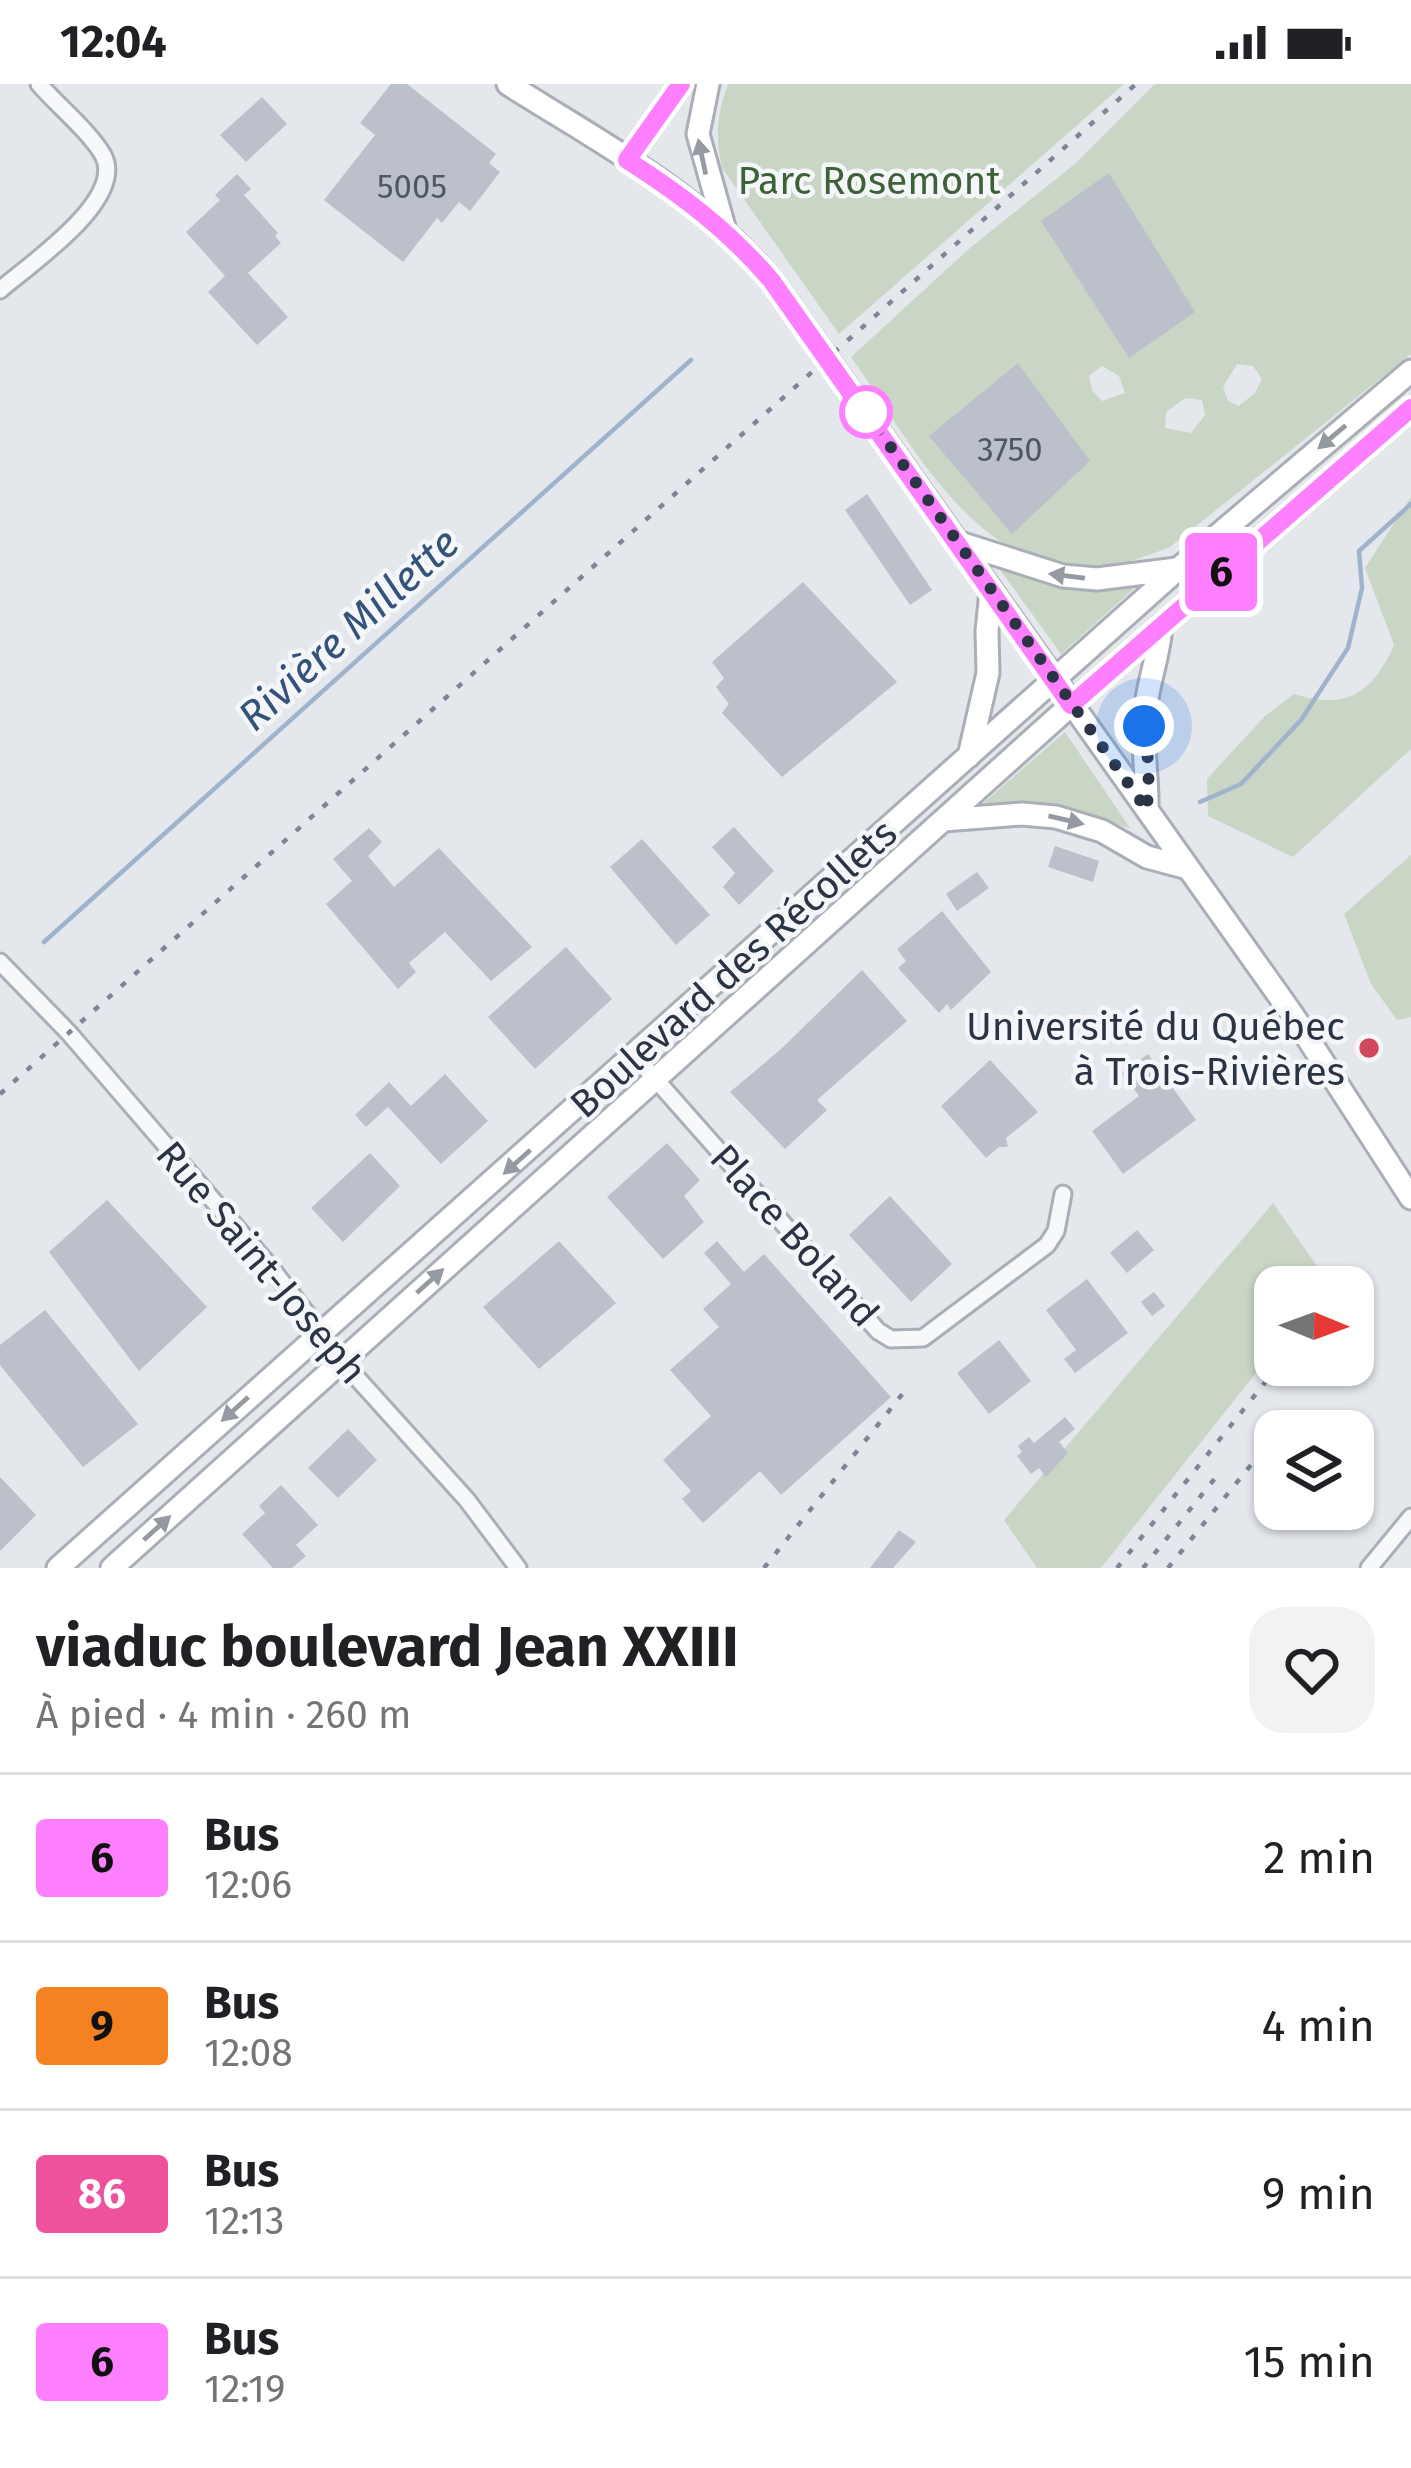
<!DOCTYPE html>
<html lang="fr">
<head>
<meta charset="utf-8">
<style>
  :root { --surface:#fff; --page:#f2f2f2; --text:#202124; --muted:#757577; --line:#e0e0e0 }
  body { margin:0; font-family:"Fira Sans",sans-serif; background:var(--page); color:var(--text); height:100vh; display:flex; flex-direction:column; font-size:45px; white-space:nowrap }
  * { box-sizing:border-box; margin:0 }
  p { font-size:39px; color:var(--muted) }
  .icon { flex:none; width:66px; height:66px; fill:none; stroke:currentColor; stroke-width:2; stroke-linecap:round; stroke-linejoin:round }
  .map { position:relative; height:1484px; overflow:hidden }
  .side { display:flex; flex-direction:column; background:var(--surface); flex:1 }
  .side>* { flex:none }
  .badge { padding:0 24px; border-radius:9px; font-size:42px; line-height:78px }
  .needle { width:78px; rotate:91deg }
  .fabs { position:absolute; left:1254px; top:1182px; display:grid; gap:24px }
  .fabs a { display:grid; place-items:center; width:120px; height:120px; border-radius:24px; background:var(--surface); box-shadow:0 3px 9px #0004; font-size:60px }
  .you { position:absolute; width:60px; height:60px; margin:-30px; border:9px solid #fff; border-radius:50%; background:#1a73e8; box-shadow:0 0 0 18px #1a73e833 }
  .map>.badge { position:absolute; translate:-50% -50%; box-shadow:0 0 0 6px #fff }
  .round { display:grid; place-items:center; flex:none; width:126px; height:126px; border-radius:36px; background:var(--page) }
  .summary { display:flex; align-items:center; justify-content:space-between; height:204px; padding:0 36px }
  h1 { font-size:57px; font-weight:700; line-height:90px }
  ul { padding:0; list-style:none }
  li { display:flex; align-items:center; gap:36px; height:168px; padding:0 36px; border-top:3px solid var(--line) }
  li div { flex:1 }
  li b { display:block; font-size:45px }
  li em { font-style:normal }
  li .badge { min-width:132px; font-weight:700; text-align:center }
  .status { display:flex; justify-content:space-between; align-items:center; height:84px; padding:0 60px; background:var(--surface); direction:ltr }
  .status svg { height:33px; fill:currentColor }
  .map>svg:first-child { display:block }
  .green { fill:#c9d6c5; fill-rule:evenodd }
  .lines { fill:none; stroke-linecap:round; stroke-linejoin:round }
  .stream { stroke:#9fb4cc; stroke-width:4.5 }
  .building { fill:#bbc0ca }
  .street-casing { stroke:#a9aeb7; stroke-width:21 }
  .secondary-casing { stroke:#a9aeb7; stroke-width:27 }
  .street { stroke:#f7f8fa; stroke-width:15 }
  .secondary { stroke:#fff; stroke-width:21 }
  .rail { stroke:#7d8696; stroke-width:4.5; stroke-dasharray:6 12; stroke-linecap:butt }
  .oneway { fill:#959aa2 }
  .line-casing { stroke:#fff; stroke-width:27 }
  .line { stroke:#ff80ff; stroke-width:18 }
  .walk { stroke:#2b3445; stroke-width:12; stroke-dasharray:0 21.6 }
  .stop-dot { fill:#fff; stroke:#ff80ff; stroke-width:6 }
  .poi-dot { fill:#d1495b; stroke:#f4f6f9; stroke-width:4.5 }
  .labels { text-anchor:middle; stroke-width:9; stroke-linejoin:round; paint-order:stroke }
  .number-label { font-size:33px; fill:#4f5766 }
  .park-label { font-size:39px; fill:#3f6138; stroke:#f4f6f9 }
  .street-label { font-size:39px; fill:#2b3445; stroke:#f4f6f9 }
  .poi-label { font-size:39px; fill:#2b3445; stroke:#f4f6f9; text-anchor:end }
  .water-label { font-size:42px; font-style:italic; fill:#34527a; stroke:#f4f6f9 }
</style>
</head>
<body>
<div class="status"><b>12:04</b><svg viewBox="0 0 49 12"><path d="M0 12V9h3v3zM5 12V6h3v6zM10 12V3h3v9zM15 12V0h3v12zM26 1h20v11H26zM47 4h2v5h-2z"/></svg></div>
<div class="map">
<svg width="1411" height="1484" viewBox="0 0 1411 1484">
  <rect width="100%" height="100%" fill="#e4e7ec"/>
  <path class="green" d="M 728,0 L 1124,0 L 839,250 L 722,84 C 715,53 717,30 728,0 Z
    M 1155,0 L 1411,0 L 1411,270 L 1170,463 C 1144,473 1119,483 1090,484 C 974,489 909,354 851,273 L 971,163 L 1076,79 ZM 1237,280 L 1253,282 L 1262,295 L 1255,309 L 1239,322 L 1228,317 L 1223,303 ZM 1102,282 L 1119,292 L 1125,309 L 1102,317 L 1092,306 L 1089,292 ZM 1185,314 L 1202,316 L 1205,331 L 1191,349 L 1165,344 L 1166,328 Z
    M 1411,413 L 1411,665 L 1293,773 L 1208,732 L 1207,695 L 1265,632 L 1294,610 C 1347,626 1372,610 1394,561 L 1365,484 Z
    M 996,480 C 1049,502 1083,507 1139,500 L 1061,570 Z
    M 1065,648 L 1130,744 L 1053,722 L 979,723 Z
    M 1411,771 L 1411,933 L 1397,936 L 1371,900 L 1344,830 Z
    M 1273,1119 L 1328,1198 L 1324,1203 L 1275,1203 L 1275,1265 L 1101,1484 L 1037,1484 L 1004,1436 Z"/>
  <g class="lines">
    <path class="stream" d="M 1200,718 L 1241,700 L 1301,636 L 1348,564 L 1362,504 L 1359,467 L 1411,420
      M 44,858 L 691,276"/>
  </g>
  <path class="building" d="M 391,0 L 407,0 L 496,70 L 489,79 L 500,88 L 470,127 L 459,118 L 442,139 L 437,134 L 403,178 L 324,116 L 375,51 L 360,39 Z
    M 262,13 L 287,40 L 246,78 L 220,51 Z
    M 1109,89 L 1195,228 L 1129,274 L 1041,137 Z
    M 237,90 L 251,105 L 244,111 L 278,149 L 275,152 L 281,159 L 248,189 L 288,233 L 257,261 L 208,208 L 225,192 L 186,148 L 220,116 L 215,111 Z
    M 1018,279 L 1090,377 L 1012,450 L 929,352 Z
    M 867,410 L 932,506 L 910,521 L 845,426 Z
    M 803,498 L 897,598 L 782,693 L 722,629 L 729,620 L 716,603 L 724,594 L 712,578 Z
    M 734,743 L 774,787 L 739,821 L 723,803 L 735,789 L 712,763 Z
    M 369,744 L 382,758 L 368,772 L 394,803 L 439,764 L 532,863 L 491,897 L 445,848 L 409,879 L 416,888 L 398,905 L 326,820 L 352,797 L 333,775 Z
    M 642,755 L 710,831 L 676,861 L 610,783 Z
    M 1055,762 L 1099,777 L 1093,798 L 1048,783 Z
    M 977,788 L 989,804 L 957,827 L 946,810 Z
    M 942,827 L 991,888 L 951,926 L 947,920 L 939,929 L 898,884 L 906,877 L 897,865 Z
    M 566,863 L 612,915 L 535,985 L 488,933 Z
    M 862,886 L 907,937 L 817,1016 L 827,1026 L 785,1065 L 730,1008 L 780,966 Z
    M 1148,970 L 1196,1036 L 1123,1090 L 1092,1047 L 1139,1012 L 1122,989 Z
    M 990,976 L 1038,1028 L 1006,1054 L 1008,1063 L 999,1063 L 986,1074 L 941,1022 Z
    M 445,990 L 488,1037 L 441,1080 L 388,1023 L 366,1043 L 355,1031 L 389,998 L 411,1022 Z
    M 667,1059 L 700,1096 L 684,1112 L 704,1138 L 663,1175 L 607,1113 Z
    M 370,1069 L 400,1102 L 343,1158 L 311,1124 Z
    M 890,1112 L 952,1180 L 911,1218 L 849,1151 Z
    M 107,1116 L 207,1223 L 139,1287 L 49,1168 Z
    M 1137,1146 L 1154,1166 L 1127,1189 L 1110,1169 Z
    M 559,1157 L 616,1219 L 539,1285 L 483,1223 Z
    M 717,1157 L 744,1188 L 764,1170 L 891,1313 L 781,1411 L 760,1387 L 703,1439 L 682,1415 L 691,1407 L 663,1376 L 711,1332 L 670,1286 L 719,1243 L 703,1225 L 731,1200 L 704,1169 Z
    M 1087,1195 L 1128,1249 L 1075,1289 L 1064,1275 L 1076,1266 L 1046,1226 Z
    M 1154,1208 L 1165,1222 L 1152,1232 L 1141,1218 Z
    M 45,1226 L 138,1340 L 83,1383 L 0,1281 L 0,1261 Z
    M 999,1256 L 1031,1297 L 989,1330 L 957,1289 Z
    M 1065,1333 L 1075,1345 L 1059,1358 L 1068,1369 L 1046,1393 L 1039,1384 L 1031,1390 L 1017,1372 L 1022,1368 L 1018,1362 L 1029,1353 L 1034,1359 Z
    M 348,1345 L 377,1376 L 338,1414 L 308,1384 Z
    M 0,1393 L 36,1431 L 0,1467 Z
    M 281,1401 L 318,1441 L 296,1461 L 306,1472 L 292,1484 L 273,1484 L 242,1450 L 265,1429 L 259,1422 Z
    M 899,1446 L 916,1458 L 893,1484 L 870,1484 Z"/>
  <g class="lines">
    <defs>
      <path id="street" d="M 0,206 C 30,180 127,115 103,71 C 88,46 58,22 39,0
        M 0,878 L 69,949 L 267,1179 L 358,1295 L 467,1416 L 518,1484
        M 635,972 L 878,1247 L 891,1255 L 923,1254 L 1047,1161 L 1056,1147 L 1063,1110
        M 1369,1484 L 1411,1433"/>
      <path id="secondary" d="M 508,0 C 601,59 700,110 771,196 L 1292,930 L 1411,1114
        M 708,0 L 698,50 L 724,143
        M 627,76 L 681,0
        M 957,458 L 1063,492 L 1097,495 L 1177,485
        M 969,672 L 988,589 L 987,547 L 991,507
        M 1147,726 C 1148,693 1141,661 1145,628 C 1148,598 1159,572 1161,542
        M 944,736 L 1022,730 L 1056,733 L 1102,747 L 1147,773 L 1188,784
        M 58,1484 L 1178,485 L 1411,287
        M 112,1484 L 1071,621 L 1411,324"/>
    </defs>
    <use href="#street" class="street-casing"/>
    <use href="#secondary" class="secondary-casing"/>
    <use href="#street" class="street"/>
    <use href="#secondary" class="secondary"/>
    <path class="rail" d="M 0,1010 L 1136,0
      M 764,1484 L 904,1308
      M 1117,1484 L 1279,1281
      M 1143,1484 L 1216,1393
      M 1168,1484 L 1275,1351"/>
  </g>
  <defs><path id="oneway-solid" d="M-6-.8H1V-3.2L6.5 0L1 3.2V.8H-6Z" transform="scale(3)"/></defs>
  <g class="oneway">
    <use href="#oneway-solid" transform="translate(702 73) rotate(-102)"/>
    <use href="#oneway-solid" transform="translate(1332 353) rotate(140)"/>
    <use href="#oneway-solid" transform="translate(1067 492) rotate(-173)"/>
    <use href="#oneway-solid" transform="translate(1066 736) rotate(13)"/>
    <use href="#oneway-solid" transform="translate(517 1078) rotate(138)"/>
    <use href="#oneway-solid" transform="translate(430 1197) rotate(-42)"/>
    <use href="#oneway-solid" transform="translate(235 1325) rotate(138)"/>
    <use href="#oneway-solid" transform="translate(157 1444) rotate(-42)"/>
  </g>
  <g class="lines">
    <defs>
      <path id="line" d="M 681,0 L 627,76 C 682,111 728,146 771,196 L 1071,621 L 1411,324"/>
    </defs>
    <use href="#line" class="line-casing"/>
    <use href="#line" class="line"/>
    <path class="walk" d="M 866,328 L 1147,726 L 1149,685 L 1144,642"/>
  </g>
  <circle class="stop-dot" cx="866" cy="328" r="24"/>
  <circle class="poi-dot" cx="1369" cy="964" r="12"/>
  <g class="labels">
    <g class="number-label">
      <text x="412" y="114">5005</text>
      <text x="1010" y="377">3750</text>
    </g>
    <g class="park-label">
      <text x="869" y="110">Parc Rosemont</text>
    </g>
    <g class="street-label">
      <text transform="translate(733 884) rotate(-42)" y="14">Boulevard des Récollets</text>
      <text transform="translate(795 1151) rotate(48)" y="14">Place Boland</text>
      <text transform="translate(262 1178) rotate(50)" y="14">Rue Saint-Joseph</text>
    </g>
    <g class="poi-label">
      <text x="1345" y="956">Université du Québec<tspan x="1345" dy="45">à Trois-Rivières</tspan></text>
    </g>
    <g class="water-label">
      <text transform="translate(348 545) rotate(-42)" y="15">Rivière Millette</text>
    </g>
  </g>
</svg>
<div class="fabs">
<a><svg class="needle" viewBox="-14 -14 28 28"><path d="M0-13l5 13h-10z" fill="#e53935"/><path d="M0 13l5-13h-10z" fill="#757577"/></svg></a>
<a><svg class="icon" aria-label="layers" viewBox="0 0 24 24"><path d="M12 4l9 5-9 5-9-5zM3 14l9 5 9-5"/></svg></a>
</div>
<div class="you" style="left:1144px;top:642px"></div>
<b class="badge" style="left:1221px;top:488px;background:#ff80ff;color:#111">6</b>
</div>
<section class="side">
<div class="summary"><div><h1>viaduc boulevard Jean XXIII</h1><p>À pied · 4 min · 260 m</p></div><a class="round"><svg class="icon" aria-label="heart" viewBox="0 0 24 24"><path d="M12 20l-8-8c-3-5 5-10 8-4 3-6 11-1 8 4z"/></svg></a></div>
<ul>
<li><span class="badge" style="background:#ff80ff;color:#111">6</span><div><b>Bus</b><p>12:06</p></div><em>2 min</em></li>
<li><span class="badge" style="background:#f58220;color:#111">9</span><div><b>Bus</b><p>12:08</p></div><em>4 min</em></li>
<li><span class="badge" style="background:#ef529d;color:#fff">86</span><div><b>Bus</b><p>12:13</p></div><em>9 min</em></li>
<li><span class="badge" style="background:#ff80ff;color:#111">6</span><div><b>Bus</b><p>12:19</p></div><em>15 min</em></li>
</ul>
</section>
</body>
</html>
